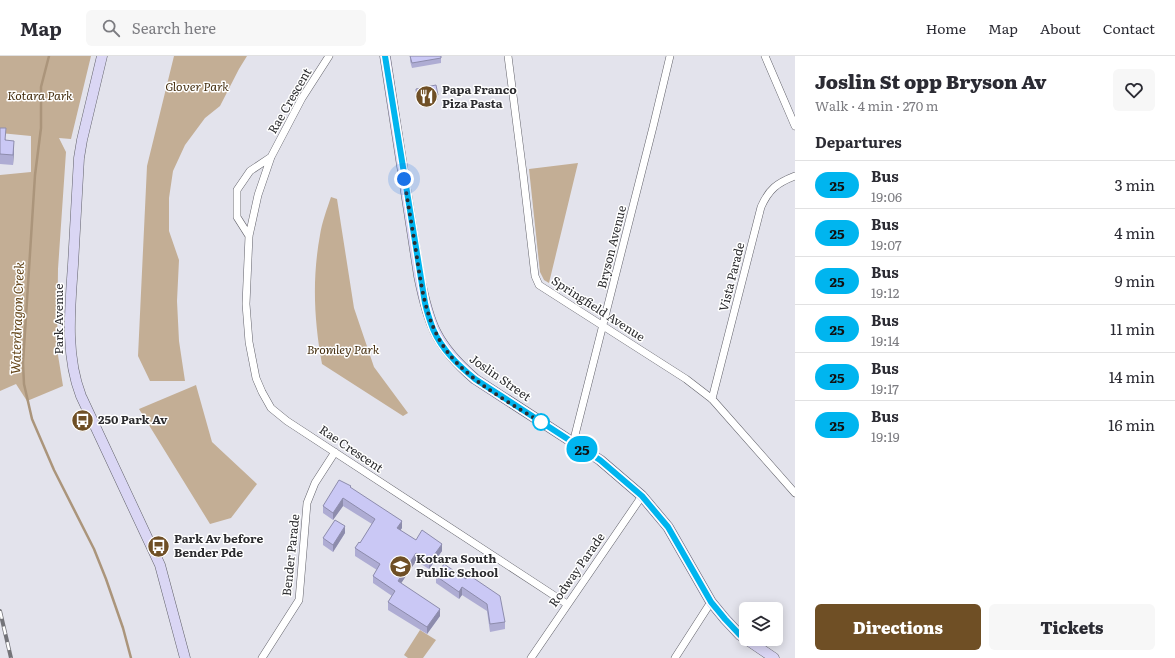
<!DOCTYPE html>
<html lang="en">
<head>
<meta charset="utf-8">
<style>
  :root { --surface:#fff; --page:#f7f7f7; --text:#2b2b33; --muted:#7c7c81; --line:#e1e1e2; --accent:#6f4f25 }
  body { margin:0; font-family:Literata,serif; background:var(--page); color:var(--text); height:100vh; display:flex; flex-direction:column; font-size:15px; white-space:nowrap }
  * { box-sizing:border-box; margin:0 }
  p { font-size:13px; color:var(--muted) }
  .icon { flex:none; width:22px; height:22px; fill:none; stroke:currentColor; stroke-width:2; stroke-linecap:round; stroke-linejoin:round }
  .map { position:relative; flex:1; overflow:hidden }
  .details { display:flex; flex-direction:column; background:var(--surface); width:380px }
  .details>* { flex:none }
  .badge { padding:0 8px; border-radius:13px; font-size:14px; line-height:26px }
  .controls { position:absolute; left:739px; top:546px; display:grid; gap:8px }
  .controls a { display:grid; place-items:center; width:44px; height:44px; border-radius:6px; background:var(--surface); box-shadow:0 2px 10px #0003; font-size:20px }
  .you { position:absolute; width:20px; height:20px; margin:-10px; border:3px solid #fff; border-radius:50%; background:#1a73e8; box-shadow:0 0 0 6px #1a73e833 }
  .map>.badge { position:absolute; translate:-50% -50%; box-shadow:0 0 0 2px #fff }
  h2 { padding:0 20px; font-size:15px; line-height:36px }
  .round { display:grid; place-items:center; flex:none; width:42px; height:42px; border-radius:6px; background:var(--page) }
  .overview { display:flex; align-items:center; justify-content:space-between; height:68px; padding:0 20px }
  h1 { font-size:19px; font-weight:800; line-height:30px }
  .button { display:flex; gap:8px; margin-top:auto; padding:8px 20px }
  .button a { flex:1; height:46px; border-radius:6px; background:var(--accent); color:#fff; font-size:16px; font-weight:800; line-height:46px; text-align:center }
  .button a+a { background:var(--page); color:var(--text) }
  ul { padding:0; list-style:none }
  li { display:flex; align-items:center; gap:12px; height:48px; padding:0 20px; border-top:1px solid var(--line) }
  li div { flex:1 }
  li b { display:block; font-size:15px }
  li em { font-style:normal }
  li .badge { min-width:44px; font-weight:700; text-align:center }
  header { display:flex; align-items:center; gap:24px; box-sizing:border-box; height:56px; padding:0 20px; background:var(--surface); border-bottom:1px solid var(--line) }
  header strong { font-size:19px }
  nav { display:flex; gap:22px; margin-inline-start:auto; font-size:14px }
  .search { width:280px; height:36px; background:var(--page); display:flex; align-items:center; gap:10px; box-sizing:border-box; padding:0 14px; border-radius:6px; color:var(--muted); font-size:15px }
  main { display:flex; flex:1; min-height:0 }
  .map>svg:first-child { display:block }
  .green { fill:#c3ae95 }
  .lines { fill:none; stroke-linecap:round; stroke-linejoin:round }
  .stream { stroke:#ab957b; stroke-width:2.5 }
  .street-casing { stroke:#62626a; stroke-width:8 }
  .secondary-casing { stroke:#62626a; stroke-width:11 }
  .street { stroke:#fff; stroke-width:7 }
  .secondary { stroke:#dad6f4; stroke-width:10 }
  .rail-casing { stroke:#747479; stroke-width:4 }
  .rail { stroke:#fff; stroke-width:2.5; stroke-dasharray:8; stroke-linecap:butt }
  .wall { fill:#aeacd3 }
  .shaded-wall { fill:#8d8cac }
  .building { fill:#cac8f5; stroke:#8d8cac }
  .line-casing { stroke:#fff; stroke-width:9 }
  .line { stroke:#00b5ef; stroke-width:6 }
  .walk { stroke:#2c2c2f; stroke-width:4; stroke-dasharray:0 7.2 }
  .stop-dot { fill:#fff; stroke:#00b5ef; stroke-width:2 }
  .labels { text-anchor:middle; stroke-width:3; stroke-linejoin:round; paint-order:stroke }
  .park-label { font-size:12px; font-style:italic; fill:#452f10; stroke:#fff }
  .poi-label { font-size:12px; font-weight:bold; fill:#2c2c2f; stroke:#fff; text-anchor:start }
  .street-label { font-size:12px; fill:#2c2c2f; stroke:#fff }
  .water-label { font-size:13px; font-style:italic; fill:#634417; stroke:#fff }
</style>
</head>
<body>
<header>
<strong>Map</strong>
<div class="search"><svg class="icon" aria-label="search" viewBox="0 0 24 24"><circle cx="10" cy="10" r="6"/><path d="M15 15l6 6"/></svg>Search here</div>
<nav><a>Home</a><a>Map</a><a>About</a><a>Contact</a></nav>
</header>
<main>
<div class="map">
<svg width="795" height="602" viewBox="0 0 795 602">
  <rect width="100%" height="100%" fill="#e3e3ec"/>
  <path class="green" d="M 0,0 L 91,0 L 71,83 L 59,82 L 66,96 L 58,213 L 57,293 L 63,330 L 27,345 L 16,328 L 0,335 L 0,119 L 31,116 L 31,80 L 0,77 Z
    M 174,0 L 247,0 L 239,13 L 220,50 L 205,62 L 185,89 L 173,115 L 169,142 L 169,175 L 179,204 L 177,245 L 179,285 L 185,325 L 150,325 L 138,300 L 147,110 Z
    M 578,107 L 549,227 L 544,224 L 540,216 L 529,113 Z
    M 331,141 L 337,143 L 354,252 L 374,311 L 408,357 L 403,360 L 322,308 C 314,264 312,223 320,179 C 322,166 327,153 331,141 Z
    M 196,329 L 212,386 L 257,428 L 231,462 L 210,468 L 139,353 Z
    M 420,574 L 436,584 L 423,602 L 408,602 L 404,599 Z"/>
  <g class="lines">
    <path class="stream" d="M 49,0 L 41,31 L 41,72 L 35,119 L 23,307 L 24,328 L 32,363 L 54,414 L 94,493 L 106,523 L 123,572 L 131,602"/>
    <defs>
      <path id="street" d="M 329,0 L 302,42 L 271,101 L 258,139 L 249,180 L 246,248 L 249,286 L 256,322 L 262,336 L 271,352 L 287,365 L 567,548
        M 508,0 L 523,117 L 535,220 L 539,229 L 686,323 L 712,343 L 795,437
        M 765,0 L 795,70
        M 249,180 L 237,161 L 237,134 L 250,115 L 271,101
        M 712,343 L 761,151 C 769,133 777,127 795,120
        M 573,387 L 653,71 L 670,0
        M 262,602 L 299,544 L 307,447 L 315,427 L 335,396
        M 531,602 L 642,440
        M 675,602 L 711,546"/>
      <path id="secondary" d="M 102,0 L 82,84 L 79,102 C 77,138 75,174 73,209 C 70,252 65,299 81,340 L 160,509 L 185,602
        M 385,0 L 419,220 C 429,269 436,289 475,323 L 600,404 L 642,440 L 668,471 L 711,546 L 725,563 L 740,579 L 746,583
        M 746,583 L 774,602"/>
    </defs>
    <use href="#street" class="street-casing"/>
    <use href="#secondary" class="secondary-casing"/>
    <use href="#street" class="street"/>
    <use href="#secondary" class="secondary"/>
    <defs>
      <path id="rail" d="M 0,555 L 11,602"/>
    </defs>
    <use href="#rail" class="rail-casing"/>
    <use href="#rail" class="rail"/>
  </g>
  <path class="wall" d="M 410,0 L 441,2 L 441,7 L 412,12 L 410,5 Z
    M 416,33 L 438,39 L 438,44 L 417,47 Z
    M 0,72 L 6,84 L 14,95 L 13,109 L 0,108 Z
    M 351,432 L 402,472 L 400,474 L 416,484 L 442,495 L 429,513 L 416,505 L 401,527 L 440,560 L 427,578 L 388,554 L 388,546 L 392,540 L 373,527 L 373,520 L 377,514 L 355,500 L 355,492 L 360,487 L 372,468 L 343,450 L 333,464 L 323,457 L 323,450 Z
    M 345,477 L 333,496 L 323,489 L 323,482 Z
    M 436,520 L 466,523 L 505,566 L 505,573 L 490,576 L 487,555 L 462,539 L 459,543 L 436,527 Z"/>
  <path class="shaded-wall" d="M 14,85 L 14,95 L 13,109 L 13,99 Z
    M 343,442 L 343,450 L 333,464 L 333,457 Z
    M 402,465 L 402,472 L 397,479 L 397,472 Z
    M 345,470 L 345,477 L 333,496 L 333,489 Z
    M 442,488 L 442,495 L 429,513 L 429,506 Z
    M 416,497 L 416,505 L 398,532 L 398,525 Z
    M 462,531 L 462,539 L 459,543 L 459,536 Z
    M 440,553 L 440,560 L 427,578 L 427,571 Z"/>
  <path class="building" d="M 410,0 L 441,0 L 441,2 L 412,7 Z
    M 436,29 L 438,39 L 417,42 L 416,33 Z
    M 0,72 L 6,72 L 5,84 L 14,85 L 13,99 L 0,98 Z
    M 339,424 L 351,430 L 350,431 L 402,465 L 397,472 L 416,484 L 422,474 L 442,488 L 429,506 L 416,497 L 398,525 L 440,553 L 427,571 L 388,546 L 395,535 L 373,520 L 380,508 L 355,492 L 359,486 L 360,487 L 375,463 L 343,442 L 333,457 L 323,450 Z
    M 335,464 L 345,470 L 333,489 L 323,482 Z
    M 444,508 L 466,523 L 469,519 L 500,540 L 505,566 L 490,568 L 487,548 L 462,531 L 459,536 L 436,520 Z"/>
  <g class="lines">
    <defs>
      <path id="line" d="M 385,0 L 425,247 C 427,256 430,265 433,273 C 442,294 458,309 475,323 L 600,404 L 642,440 L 668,471 L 711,546 L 725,563 L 740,579 L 746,583"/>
    </defs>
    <use href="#line" class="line-casing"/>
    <use href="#line" class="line"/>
    <path class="walk" d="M 404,123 C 408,147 412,171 416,195 C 422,236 427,277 457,307 C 481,332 517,351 547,370 L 541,366"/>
  </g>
  <defs>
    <symbol id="restaurant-disc" viewBox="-11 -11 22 22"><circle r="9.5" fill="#6f4f25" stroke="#fff"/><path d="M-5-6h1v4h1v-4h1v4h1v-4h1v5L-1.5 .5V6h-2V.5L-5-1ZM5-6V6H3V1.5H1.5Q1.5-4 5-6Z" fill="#fff"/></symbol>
    <symbol id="bus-disc" viewBox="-11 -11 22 22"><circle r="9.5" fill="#6f4f25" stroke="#fff"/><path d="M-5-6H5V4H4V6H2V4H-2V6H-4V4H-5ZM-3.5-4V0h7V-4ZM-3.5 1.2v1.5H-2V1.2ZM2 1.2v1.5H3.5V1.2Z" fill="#fff"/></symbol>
    <symbol id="school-disc" viewBox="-11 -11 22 22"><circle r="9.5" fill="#6f4f25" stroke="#fff"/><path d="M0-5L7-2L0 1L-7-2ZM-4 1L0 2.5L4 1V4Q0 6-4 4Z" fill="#fff"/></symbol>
  </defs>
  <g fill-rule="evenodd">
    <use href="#restaurant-disc" x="414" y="28" width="25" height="25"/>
    <use href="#bus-disc" x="70" y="352" width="25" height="25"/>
    <use href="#bus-disc" x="146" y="478" width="25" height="25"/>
    <use href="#school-disc" x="388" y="498" width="25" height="25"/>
  </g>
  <circle class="stop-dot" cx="541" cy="366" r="8"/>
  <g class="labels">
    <g class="park-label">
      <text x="197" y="35">Glover Park</text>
      <text x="40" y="44">Kotara Park</text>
      <text x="343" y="298">Bromley Park</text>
    </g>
    <g class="poi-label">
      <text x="442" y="38">Papa Franco<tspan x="442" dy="14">Piza Pasta</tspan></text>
      <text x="98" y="368">250 Park Av</text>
      <text x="174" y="487">Park Av before<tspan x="174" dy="14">Bender Pde</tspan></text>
      <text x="416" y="507">Kotara South<tspan x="416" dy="14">Public School</tspan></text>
    </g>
    <g class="street-label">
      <text transform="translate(290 45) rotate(-60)" y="4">Rae Crescent</text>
      <text transform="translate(612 191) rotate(-76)" y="4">Bryson Avenue</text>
      <text transform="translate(732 221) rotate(-76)" y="4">Vista Parade</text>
      <text transform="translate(598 253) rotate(33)" y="4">Springfield Avenue</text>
      <text transform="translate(59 263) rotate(-90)" y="4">Park Avenue</text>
      <text transform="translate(500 322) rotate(35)" y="4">Joslin Street</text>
      <text transform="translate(351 393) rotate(34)" y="4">Rae Crescent</text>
      <text transform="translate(291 499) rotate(-84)" y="4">Bender Parade</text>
      <text transform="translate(577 514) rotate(-55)" y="4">Rodway Parade</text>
    </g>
    <g class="water-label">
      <text transform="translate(17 262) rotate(-88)" y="5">Waterdragon Creek</text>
    </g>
  </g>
</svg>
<div class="controls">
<a><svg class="icon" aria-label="layers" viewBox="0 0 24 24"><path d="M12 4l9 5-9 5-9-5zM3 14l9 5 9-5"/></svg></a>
</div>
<div class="you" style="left:404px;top:123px"></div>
<b class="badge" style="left:582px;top:393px;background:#00b5ef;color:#111">25</b>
</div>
<section class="details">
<div class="overview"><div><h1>Joslin St opp Bryson Av</h1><p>Walk · 4 min · 270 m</p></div><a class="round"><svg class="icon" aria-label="heart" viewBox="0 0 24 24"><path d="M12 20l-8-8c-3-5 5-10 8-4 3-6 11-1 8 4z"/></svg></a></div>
<h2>Departures</h2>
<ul>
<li><span class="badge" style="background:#00b5ef;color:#111">25</span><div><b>Bus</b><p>19:06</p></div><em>3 min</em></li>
<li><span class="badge" style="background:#00b5ef;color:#111">25</span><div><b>Bus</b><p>19:07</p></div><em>4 min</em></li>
<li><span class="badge" style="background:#00b5ef;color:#111">25</span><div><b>Bus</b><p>19:12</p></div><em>9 min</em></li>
<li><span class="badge" style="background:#00b5ef;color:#111">25</span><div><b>Bus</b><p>19:14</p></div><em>11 min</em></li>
<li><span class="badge" style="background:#00b5ef;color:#111">25</span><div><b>Bus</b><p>19:17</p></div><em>14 min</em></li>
<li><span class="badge" style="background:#00b5ef;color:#111">25</span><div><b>Bus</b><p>19:19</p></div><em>16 min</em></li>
</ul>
<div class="button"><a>Directions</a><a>Tickets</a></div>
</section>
</main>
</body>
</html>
